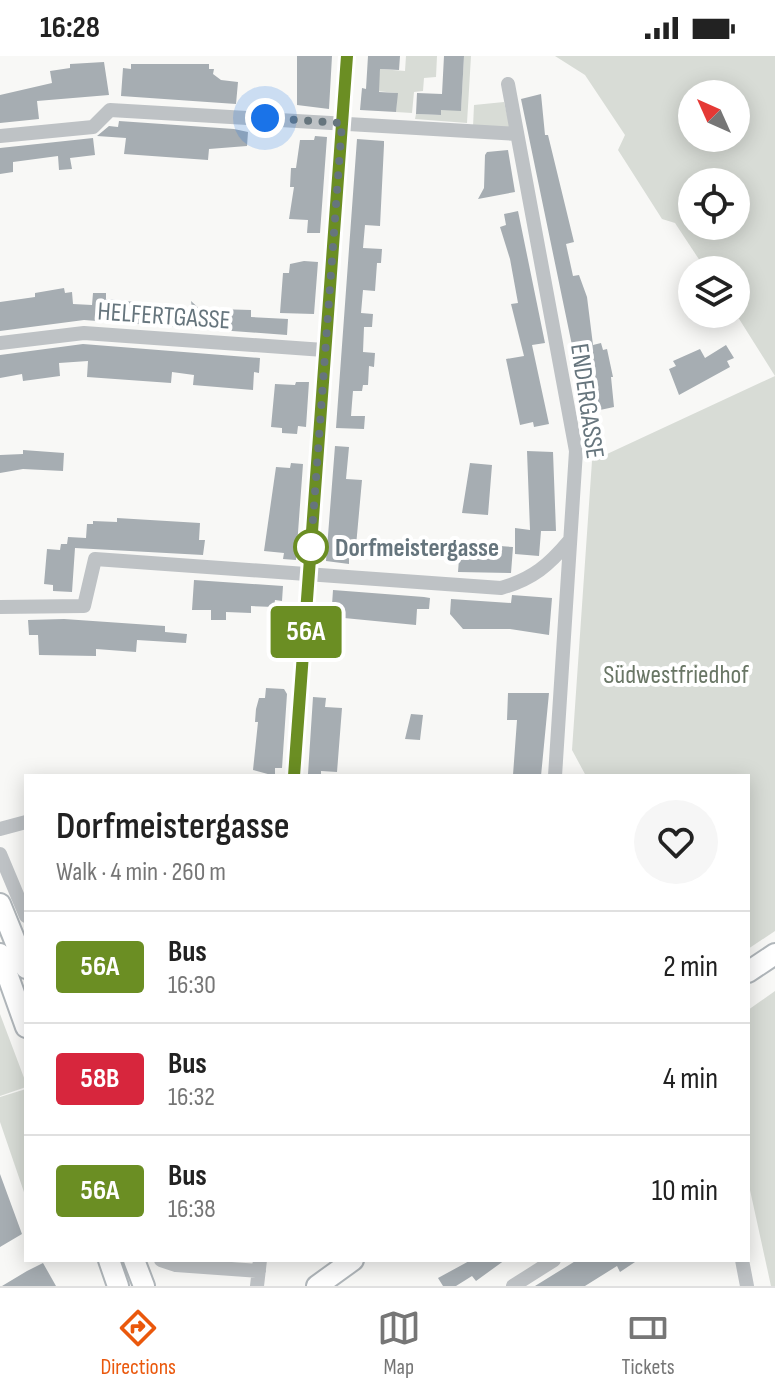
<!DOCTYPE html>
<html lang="en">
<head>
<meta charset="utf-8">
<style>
  :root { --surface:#fff; --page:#f6f6f6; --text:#222; --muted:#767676; --line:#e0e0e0; --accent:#ea580c }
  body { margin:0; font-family:"Sofia Sans Condensed",sans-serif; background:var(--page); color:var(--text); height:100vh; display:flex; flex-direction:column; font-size:30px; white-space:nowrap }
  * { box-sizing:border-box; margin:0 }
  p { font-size:26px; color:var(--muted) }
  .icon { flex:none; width:44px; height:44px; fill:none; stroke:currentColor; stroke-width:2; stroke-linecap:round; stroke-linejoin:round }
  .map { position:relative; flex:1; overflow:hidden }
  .sheet { position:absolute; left:24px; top:718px; width:726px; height:488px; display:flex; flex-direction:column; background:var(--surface); border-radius:0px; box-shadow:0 4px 20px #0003 }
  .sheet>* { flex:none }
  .badge { padding:0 16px; border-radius:6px; font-size:28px; line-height:52px }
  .needle { width:52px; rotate:315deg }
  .tools { position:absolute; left:678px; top:24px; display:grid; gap:16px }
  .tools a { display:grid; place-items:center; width:72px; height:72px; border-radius:50%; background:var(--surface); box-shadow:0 4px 20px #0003; font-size:40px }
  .you { position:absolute; width:40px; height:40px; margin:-20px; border:6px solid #fff; border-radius:50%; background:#1a73e8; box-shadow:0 0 0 12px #1a73e833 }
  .map>.badge { position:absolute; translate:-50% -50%; box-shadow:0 0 0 4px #fff }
  .round { display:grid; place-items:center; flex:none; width:84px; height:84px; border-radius:42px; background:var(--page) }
  .head { display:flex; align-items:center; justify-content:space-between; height:136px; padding:0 32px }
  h1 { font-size:38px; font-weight:600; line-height:60px }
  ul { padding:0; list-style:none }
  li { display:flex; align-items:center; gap:24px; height:112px; padding:0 32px; border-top:2px solid var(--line) }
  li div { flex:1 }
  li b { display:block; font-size:30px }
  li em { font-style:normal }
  li .badge { min-width:88px; font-weight:700; text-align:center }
  .status { display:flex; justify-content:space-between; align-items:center; height:56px; padding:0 40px; background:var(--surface); direction:ltr }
  .status svg { height:22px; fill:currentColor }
  .tab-bar { display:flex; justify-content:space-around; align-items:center; height:112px; border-top:2px solid var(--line); background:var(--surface); font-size:22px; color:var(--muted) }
  .tab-bar a { display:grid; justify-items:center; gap:4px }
  .tab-bar .active { color:var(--accent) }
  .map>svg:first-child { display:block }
  .green { fill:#d8dcd6; fill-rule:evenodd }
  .building { fill:#a6adb2 }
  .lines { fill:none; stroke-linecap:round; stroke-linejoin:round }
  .secondary-casing { stroke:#b0b6ba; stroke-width:24 }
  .street { stroke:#bec2c5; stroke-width:14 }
  .secondary { stroke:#fff; stroke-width:20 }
  .line-casing { stroke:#fff; stroke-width:18 }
  .line { stroke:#6b8e23; stroke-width:12 }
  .walk { stroke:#66757d; stroke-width:8; stroke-dasharray:0 14.4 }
  .stop-dot { fill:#fff; stroke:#6b8e23; stroke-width:4 }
  .labels { text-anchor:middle; stroke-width:8; stroke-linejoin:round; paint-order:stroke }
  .street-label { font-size:26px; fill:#66757d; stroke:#fff }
  .stop-label { font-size:26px; font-weight:bold; fill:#66757d; stroke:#fff; text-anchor:start }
  .park-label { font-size:26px; fill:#697665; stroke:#fff }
</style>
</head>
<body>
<div class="status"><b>16:28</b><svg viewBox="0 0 49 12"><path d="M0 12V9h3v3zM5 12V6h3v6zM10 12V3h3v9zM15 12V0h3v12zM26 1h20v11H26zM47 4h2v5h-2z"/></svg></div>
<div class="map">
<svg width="775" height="1230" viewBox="0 0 775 1230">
  <rect width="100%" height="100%" fill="#f8f8f6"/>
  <path class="green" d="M 406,0 L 437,0 L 436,21 L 424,22 L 423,35 L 414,36 L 412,57 L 396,56 L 397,37 L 376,35 L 380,13 L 405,15 Z
    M 464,0 L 471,0 L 467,67 L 415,63 L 416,58 L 440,59 L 441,54 L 461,54 Z
    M 555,0 L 775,0 L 775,875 L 748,893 L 748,720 L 586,720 L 572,694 L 592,405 L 775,320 L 736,258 L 736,214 L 706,214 L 675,167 L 662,163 L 618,94 L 625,79 L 585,19 ZM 692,38 L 736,38 L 736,82 L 692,82 ZM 692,126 L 736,126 L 736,170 L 692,170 Z
    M 504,46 L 510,71 L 473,71 L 474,49 Z
    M 775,935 L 775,1230 L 771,1230 L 748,1125 L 748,954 Z
    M 0,958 L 26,1027 L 26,1031 L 0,1040 Z
    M 26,1033 L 26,1142 L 0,1066 L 0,1041 Z"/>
  <path class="building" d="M 297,0 L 332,0 L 329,53 L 297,49 Z
    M 368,0 L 400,0 L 399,14 L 380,13 L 379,36 L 398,37 L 396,56 L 360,54 L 362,32 L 366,33 Z
    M 444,0 L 464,0 L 461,55 L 441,54 L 441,59 L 416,58 L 417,37 L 442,38 Z
    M 104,6 L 109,39 L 37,45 L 39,63 L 0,67 L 0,39 L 52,27 L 50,15 L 70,12 L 70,8 Z
    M 131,8 L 209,8 L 209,13 L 214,13 L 213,18 L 221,24 L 238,26 L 236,48 L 121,40 L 123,12 L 131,13 Z
    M 541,38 L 545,79 L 548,79 L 574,186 L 566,188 L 573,220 L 579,219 L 587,241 L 593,289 L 601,287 L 603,294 L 607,293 L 613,321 L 611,321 L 614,351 L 586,357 L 521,43 Z
    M 119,65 L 234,73 L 248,76 L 247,90 L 209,93 L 208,104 L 124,98 L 126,82 L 97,80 L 109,70 L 118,71 Z
    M 315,80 L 327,81 L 320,177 L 307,177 L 308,164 L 289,163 L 294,131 L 290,131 L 291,112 L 296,112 L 300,84 L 314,84 Z
    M 93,82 L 95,99 L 70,102 L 72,113 L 59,114 L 58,100 L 13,106 L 13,116 L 0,118 L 0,92 Z
    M 357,83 L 384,85 L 384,89 L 380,170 L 365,169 L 363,192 L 382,193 L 381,207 L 377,207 L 375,235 L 363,234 L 361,257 L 373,258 L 372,271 L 364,271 L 363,296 L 375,297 L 374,311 L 369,310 L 368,329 L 363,329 L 362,335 L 353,335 L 352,347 L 351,360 L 365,360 L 364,373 L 336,372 Z
    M 508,94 L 515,136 L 478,143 L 484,132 L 485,99 L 487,96 Z
    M 518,155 L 545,287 L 532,289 L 549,368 L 534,371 L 533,366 L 520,369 L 506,303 L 524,300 L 511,248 L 518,247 L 510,203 L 500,171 L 506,169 L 504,158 Z
    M 304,205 L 318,206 L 314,258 L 280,257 L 283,217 L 289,217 L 290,208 Z
    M 64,232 L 65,237 L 72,236 L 73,248 L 92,249 L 93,237 L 106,237 L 106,243 L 135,246 L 134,252 L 181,256 L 181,253 L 192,253 L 191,245 L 215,267 L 216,253 L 251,254 L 251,261 L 288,263 L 287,279 L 84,264 L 0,275 L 0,246 L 35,241 L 35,237 Z
    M 83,288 L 260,302 L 259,317 L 254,316 L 253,334 L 193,329 L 194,319 L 172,316 L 171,327 L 87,321 L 88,305 L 59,307 L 60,320 L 23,325 L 22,318 L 0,322 L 0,299 Z
    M 726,289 L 734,302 L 727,305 L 730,311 L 679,339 L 669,313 L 676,310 L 673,305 L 700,293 L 705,302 Z
    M 296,326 L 309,326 L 306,371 L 298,370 L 297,378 L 282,377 L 282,372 L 271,371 L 275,328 L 295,329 Z
    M 335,390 L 349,391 L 346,423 L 362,424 L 355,501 L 349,501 L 349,508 L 326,505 Z
    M 23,394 L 64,397 L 63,415 L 23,413 L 0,417 L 0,399 L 23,398 Z
    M 527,395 L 553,396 L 556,475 L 541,475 L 539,500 L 515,498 L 515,472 L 530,474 Z
    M 291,407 L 303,408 L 296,504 L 283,503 L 284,497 L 264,495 L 276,411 L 290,412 Z
    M 470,407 L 492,409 L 488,459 L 462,457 Z
    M 117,462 L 200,467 L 199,484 L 205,484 L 203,499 L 75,492 L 72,536 L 53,535 L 53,529 L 44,528 L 47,493 L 60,494 L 61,488 L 67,488 L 68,481 L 86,482 L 87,468 L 93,468 L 93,465 L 117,466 Z
    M 486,489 L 513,491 L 511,517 L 458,516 L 460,490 L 486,492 Z
    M 194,524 L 283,530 L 282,545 L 275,544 L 274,551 L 251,550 L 251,557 L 226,556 L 226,564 L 211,564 L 211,554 L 192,554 Z
    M 333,534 L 424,541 L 430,542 L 429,553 L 417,553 L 416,569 L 344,562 L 344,565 L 331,564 Z
    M 512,539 L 552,542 L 549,579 L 510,573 L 463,573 L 450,558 L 451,543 L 511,547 Z
    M 64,563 L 165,570 L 165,576 L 187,578 L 186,587 L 137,584 L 136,596 L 96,593 L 96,600 L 39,599 L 38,579 L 29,579 L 28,564 Z
    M 266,632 L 284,633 L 287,638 L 282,712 L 275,712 L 275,720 L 253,714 L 258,666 L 255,666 L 256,653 L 259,642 L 265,642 Z
    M 508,637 L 549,637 L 541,720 L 513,719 L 517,664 L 507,664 Z
    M 313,641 L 326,642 L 325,651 L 342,652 L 337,716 L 321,715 L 321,720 L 308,718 Z
    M 411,658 L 423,659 L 420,684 L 405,683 Z
    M 0,1118 L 22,1178 L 0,1191 Z
    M 471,1204 L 505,1204 L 476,1225 L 472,1220 L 456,1230 L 443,1230 L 438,1222 Z
    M 577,1204 L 638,1204 L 620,1216 L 617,1210 L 585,1230 L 535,1230 Z
    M 43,1207 L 56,1230 L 2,1230 L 27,1215 Z"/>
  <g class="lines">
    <defs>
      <path id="secondary" d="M 0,848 L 26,912
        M 0,898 L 26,971
        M 748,916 L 775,898
        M 109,1204 L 118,1230
        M 134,1204 L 144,1230
        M 317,1230 L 353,1204"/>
    </defs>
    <use href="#secondary" class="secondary-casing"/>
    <path class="street" d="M 508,28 L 576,395 L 555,720
      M 0,80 L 93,71 L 110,54 L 517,78
      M 0,287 L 84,277 L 324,294
      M 0,551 L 84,550 L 95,503 L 501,532 C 533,523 549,509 570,484
      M 294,720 L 347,0
      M 0,773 L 26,766
      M 0,798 L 26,860
      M 161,1204 L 176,1209 L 259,1215
      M 742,1204 L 747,1230
      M 257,1230 L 260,1204
      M 513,1230 L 554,1204"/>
    <use href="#secondary" class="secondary"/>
  </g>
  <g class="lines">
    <defs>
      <path id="line" d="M 294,720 L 347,0"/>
    </defs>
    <use href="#line" class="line-casing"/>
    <use href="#line" class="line"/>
    <path class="walk" d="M 265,62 L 342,67 L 311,491"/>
  </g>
  <circle class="stop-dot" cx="311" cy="491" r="16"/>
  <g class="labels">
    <g class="street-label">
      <text transform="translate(164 259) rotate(4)" y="9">HELFERTGASSE</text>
      <text transform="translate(588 345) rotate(82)" y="9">ENDERGASSE</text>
    </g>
    <g class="stop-label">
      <text x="335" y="500">Dorfmeistergasse</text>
    </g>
    <g class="park-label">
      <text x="676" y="627">Südwestfriedhof</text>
    </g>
  </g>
</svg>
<div class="tools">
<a><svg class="needle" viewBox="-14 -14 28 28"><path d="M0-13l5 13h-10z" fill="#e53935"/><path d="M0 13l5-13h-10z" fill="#767676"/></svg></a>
<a><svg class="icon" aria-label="locate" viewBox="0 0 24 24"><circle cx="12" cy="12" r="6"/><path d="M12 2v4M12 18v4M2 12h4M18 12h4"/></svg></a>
<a><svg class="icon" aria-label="layers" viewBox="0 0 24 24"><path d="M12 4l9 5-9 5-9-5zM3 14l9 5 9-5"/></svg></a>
</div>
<div class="you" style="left:265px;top:62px"></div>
<b class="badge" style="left:306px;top:576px;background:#6b8e23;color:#fff">56A</b>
<section class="sheet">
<div class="head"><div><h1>Dorfmeistergasse</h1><p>Walk · 4 min · 260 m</p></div><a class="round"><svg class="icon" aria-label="heart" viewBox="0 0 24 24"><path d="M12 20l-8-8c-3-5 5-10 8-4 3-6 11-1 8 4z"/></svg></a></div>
<ul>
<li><span class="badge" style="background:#6b8e23;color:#fff">56A</span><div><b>Bus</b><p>16:30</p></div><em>2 min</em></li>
<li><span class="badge" style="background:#d7263d;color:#fff">58B</span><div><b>Bus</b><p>16:32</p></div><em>4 min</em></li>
<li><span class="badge" style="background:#6b8e23;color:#fff">56A</span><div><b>Bus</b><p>16:38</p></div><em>10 min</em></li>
</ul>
</section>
</div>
<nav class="tab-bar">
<a class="active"><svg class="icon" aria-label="directions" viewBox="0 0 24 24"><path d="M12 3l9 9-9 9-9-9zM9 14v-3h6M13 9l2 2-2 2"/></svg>Directions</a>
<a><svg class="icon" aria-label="map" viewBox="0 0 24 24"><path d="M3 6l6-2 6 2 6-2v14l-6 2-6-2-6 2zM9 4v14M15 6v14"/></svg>Map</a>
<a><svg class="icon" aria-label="tickets" viewBox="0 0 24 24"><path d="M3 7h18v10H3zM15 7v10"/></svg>Tickets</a>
</nav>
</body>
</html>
